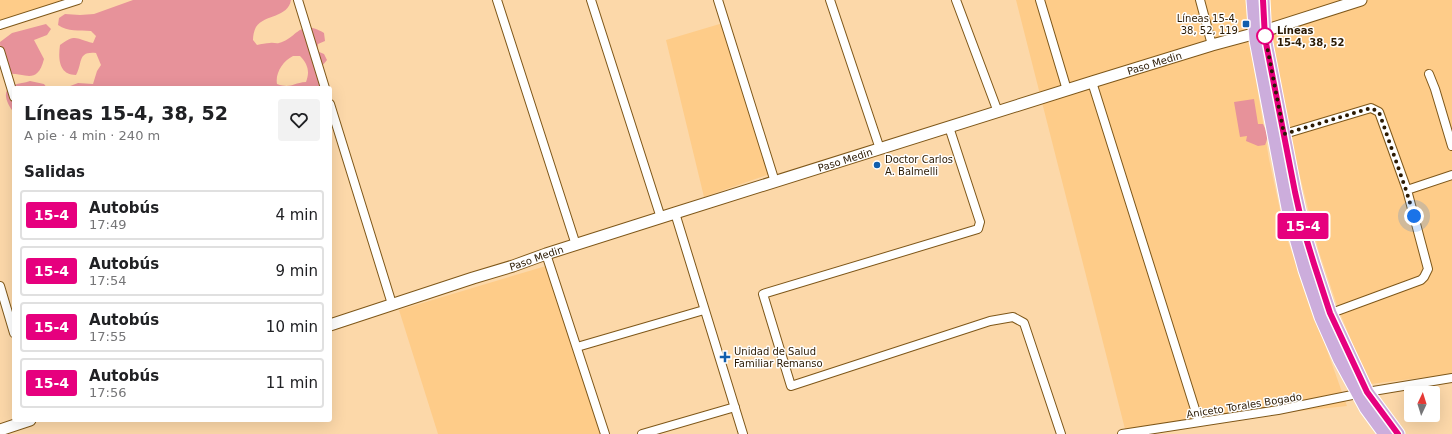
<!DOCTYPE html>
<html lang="es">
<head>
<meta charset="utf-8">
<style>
  :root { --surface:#fff; --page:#f2f2f2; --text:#202124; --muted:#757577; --line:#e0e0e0 }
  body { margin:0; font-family:"DejaVu Sans",sans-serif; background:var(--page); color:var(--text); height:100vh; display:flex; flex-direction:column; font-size:15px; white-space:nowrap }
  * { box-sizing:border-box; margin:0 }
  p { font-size:13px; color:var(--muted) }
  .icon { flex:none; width:22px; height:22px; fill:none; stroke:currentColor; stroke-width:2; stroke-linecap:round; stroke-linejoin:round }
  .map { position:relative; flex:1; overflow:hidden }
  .details { position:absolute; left:12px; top:86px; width:320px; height:336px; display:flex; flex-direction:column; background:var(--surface); border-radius:4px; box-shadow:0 4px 16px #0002 }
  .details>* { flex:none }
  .badge { padding:0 8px; border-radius:3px; font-size:14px; line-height:26px }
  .needle { width:26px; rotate:4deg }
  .buttons { position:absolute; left:1404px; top:386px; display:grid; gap:8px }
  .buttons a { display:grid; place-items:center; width:36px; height:36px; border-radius:4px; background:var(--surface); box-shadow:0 4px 16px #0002; font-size:20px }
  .you { position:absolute; width:20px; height:20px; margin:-10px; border:3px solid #fff; border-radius:50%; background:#1a73e8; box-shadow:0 0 0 6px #1a73e833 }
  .map>.badge { position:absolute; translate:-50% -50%; box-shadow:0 0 0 2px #fff }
  h2 { padding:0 12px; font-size:15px; line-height:36px }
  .round { display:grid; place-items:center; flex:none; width:42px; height:42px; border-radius:4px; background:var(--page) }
  .summary { display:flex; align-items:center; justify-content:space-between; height:68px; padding:0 12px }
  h1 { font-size:19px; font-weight:700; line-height:30px }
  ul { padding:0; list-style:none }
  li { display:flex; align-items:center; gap:12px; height:50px; margin:0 8px 6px; padding:0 4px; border:2px solid var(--line); border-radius:4px }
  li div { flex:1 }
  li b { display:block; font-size:15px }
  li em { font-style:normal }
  li .badge { min-width:44px; font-weight:700; text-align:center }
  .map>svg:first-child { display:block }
  .built { fill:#fecc89 }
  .green { fill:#e7929a; fill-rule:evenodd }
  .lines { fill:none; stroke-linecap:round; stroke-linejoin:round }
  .minor-casing { stroke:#7e5719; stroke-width:10 }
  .tertiary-casing { stroke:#7e5719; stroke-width:13 }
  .primary-casing { stroke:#fff; stroke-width:15 }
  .minor { stroke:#fff; stroke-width:8 }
  .tertiary { stroke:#fff; stroke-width:11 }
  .primary { stroke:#ccaddc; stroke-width:13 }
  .line-casing { stroke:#fff; stroke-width:9 }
  .line { stroke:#e6007e; stroke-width:6 }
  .walk { stroke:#2b1a03; stroke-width:4; stroke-dasharray:0 7.2 }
  .poi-dot { fill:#105ead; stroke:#fff; stroke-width:1.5 }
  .stop-dot { fill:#fff; stroke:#e6007e; stroke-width:2 }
  .labels { text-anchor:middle; stroke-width:3; stroke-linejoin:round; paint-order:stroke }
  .poi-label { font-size:10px; fill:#2b1a03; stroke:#fff; text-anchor:start }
  .stop-label { font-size:10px; font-weight:bold; fill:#2b1a03; stroke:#fff; text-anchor:start }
  .street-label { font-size:10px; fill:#2b1a03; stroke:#fff }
</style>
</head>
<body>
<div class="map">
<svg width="1452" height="434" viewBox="0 0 1452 434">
  <rect width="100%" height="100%" fill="#fcd8a9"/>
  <path class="built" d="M 0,0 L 76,0 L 0,24 Z
    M 1016,0 L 1247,0 L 1250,45 L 1269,159 L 1285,233 L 1347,406 L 1125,429 Z
    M 1267,0 L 1452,0 L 1452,374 L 1371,384 L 1356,352 L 1338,308 L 1319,252 L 1289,133 L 1268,31 Z
    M 723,23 L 770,174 L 704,197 L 666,40 Z
    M 546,266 L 601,434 L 438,434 L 399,310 Z"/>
  <path class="green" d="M 133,0 L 291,0 C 288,18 265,14 256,27 C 254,31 253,35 253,40 L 257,45 C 261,44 266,43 270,43 C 273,42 276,44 279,43 C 298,38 299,18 324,33 L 325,41 L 318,44 L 317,51 L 324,54 L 327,60 L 322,66 L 328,88 L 65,88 L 78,83 L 93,84 L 97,71 L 101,65 L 96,53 C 77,51 83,63 76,75 C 59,75 58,59 60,45 C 76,33 76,39 93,43 L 96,36 L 91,31 C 79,30 68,32 58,25 L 59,18 L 65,14 L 80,15 L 94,14 ZM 293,56 L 300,56 C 308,64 310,72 306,82 C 292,83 291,89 277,84 C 275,73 283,61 293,56 Z
    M 46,24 L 51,29 L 47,35 L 34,40 L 44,59 C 37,86 25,72 6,74 L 1,70 L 0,42 L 12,33 Z
    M 30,81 L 44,84 L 47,88 L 14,88 L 14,113 C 7,104 0,90 14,85 C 19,83 25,83 30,81 Z
    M 1254,99 L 1258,124 L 1263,124 C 1267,132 1269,137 1265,145 L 1258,146 L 1246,141 L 1247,136 L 1240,137 L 1234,102 Z"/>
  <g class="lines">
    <defs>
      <path id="minor" d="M 298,0 L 325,88
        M 497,0 L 576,245
        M 591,0 L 661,218
        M 718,0 L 775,182
        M 830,0 L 880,149
        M 956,0 L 998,112
        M 1040,0 L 1067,90
        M 1200,0 L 1212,45
        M 0,25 L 78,0
        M 0,51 L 14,97
        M 1429,74 L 1435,89 L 1452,146
        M 1092,82 L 1199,422
        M 330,104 L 392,304
        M 949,127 L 980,222 L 978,229 L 763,294 L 791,386 L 990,321 L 1013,317 L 1024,323 L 1061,434
        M 1281,135 L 1371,108 L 1379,112 L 1407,190 L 1428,269 L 1424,277 L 1421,280 L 1326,315
        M 1407,190 L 1452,175
        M 675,213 L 743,434
        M 546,254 L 605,434
        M 0,286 L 14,333
        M 577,347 L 704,310
        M 642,434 L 735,407
        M 1122,434 L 1278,410 L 1367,392 L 1452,378"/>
      <g id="tertiary">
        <path id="s1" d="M 330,325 L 473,278 L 513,266 L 546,254 L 675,213 L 1092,82 L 1212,45 L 1264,31 L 1361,0"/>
        <path d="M 0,430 L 30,420"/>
      </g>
      <path id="primary" d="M 1253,0 L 1256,40 L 1289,213 L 1305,270 L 1321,317 L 1340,360 L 1366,408 L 1385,434
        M 1263,0 L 1265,38 L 1295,192 L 1303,228 L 1314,264 L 1330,313 L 1367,392 L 1398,434"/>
    </defs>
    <use href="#minor" class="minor-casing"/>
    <use href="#tertiary" class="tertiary-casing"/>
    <use href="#primary" class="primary-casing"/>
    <use href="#minor" class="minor"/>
    <use href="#tertiary" class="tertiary"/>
    <use href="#primary" class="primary"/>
  </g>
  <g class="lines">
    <defs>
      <path id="line" d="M 1263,0 L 1265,38 L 1295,192 L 1303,228 L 1314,264 L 1330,313 L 1367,392 L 1398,434"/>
    </defs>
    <use href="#line" class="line-casing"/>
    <use href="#line" class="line"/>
    <path class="walk" d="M 1265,36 L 1284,134 L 1371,108 L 1379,112 L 1406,190 L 1414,216"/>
  </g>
  <g class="poi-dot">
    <rect x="1242" y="20" width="8" height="8" rx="2"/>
    <circle cx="877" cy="165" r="4"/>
    <path d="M723 351h4v4h4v4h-4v4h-4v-4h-4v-4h4z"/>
  </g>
  <circle class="stop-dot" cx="1265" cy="36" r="8"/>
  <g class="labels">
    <g class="poi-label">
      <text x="1238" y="22" text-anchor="end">Líneas 15-4,<tspan x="1238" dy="12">38, 52, 119</tspan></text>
      <text x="885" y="163">Doctor Carlos<tspan x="885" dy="12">A. Balmelli</tspan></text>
      <text x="734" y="355">Unidad de Salud<tspan x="734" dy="12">Familiar Remanso</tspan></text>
    </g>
    <g class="stop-label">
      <text x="1277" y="34">Líneas<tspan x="1277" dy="12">15-4, 38, 52</tspan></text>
    </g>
    <g class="street-label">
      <text dy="4" stroke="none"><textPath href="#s1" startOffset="865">Paso Medin</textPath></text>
      <text dy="4" stroke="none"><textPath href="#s1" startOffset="541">Paso Medin</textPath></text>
      <text dy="4" stroke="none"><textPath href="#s1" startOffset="217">Paso Medin</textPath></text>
      <text transform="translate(1244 405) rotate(-9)" y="4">Aniceto Torales Bogado</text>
    </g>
  </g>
</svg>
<div class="buttons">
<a><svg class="needle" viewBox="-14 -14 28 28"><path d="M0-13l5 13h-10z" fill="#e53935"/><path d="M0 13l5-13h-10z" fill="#757577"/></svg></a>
</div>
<div class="you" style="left:1414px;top:216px"></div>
<b class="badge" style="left:1303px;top:226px;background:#e6007e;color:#fff">15-4</b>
<section class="details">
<div class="summary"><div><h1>Líneas 15-4, 38, 52</h1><p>A pie · 4 min · 240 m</p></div><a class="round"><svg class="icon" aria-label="heart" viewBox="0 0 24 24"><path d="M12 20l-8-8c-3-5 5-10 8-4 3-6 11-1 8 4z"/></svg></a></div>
<h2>Salidas</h2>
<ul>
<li><span class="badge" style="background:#e6007e;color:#fff">15-4</span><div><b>Autobús</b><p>17:49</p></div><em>4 min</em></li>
<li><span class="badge" style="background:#e6007e;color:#fff">15-4</span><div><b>Autobús</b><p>17:54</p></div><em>9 min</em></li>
<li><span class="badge" style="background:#e6007e;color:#fff">15-4</span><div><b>Autobús</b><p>17:55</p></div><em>10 min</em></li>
<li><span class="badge" style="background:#e6007e;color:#fff">15-4</span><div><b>Autobús</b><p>17:56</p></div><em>11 min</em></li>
</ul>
</section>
</div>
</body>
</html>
